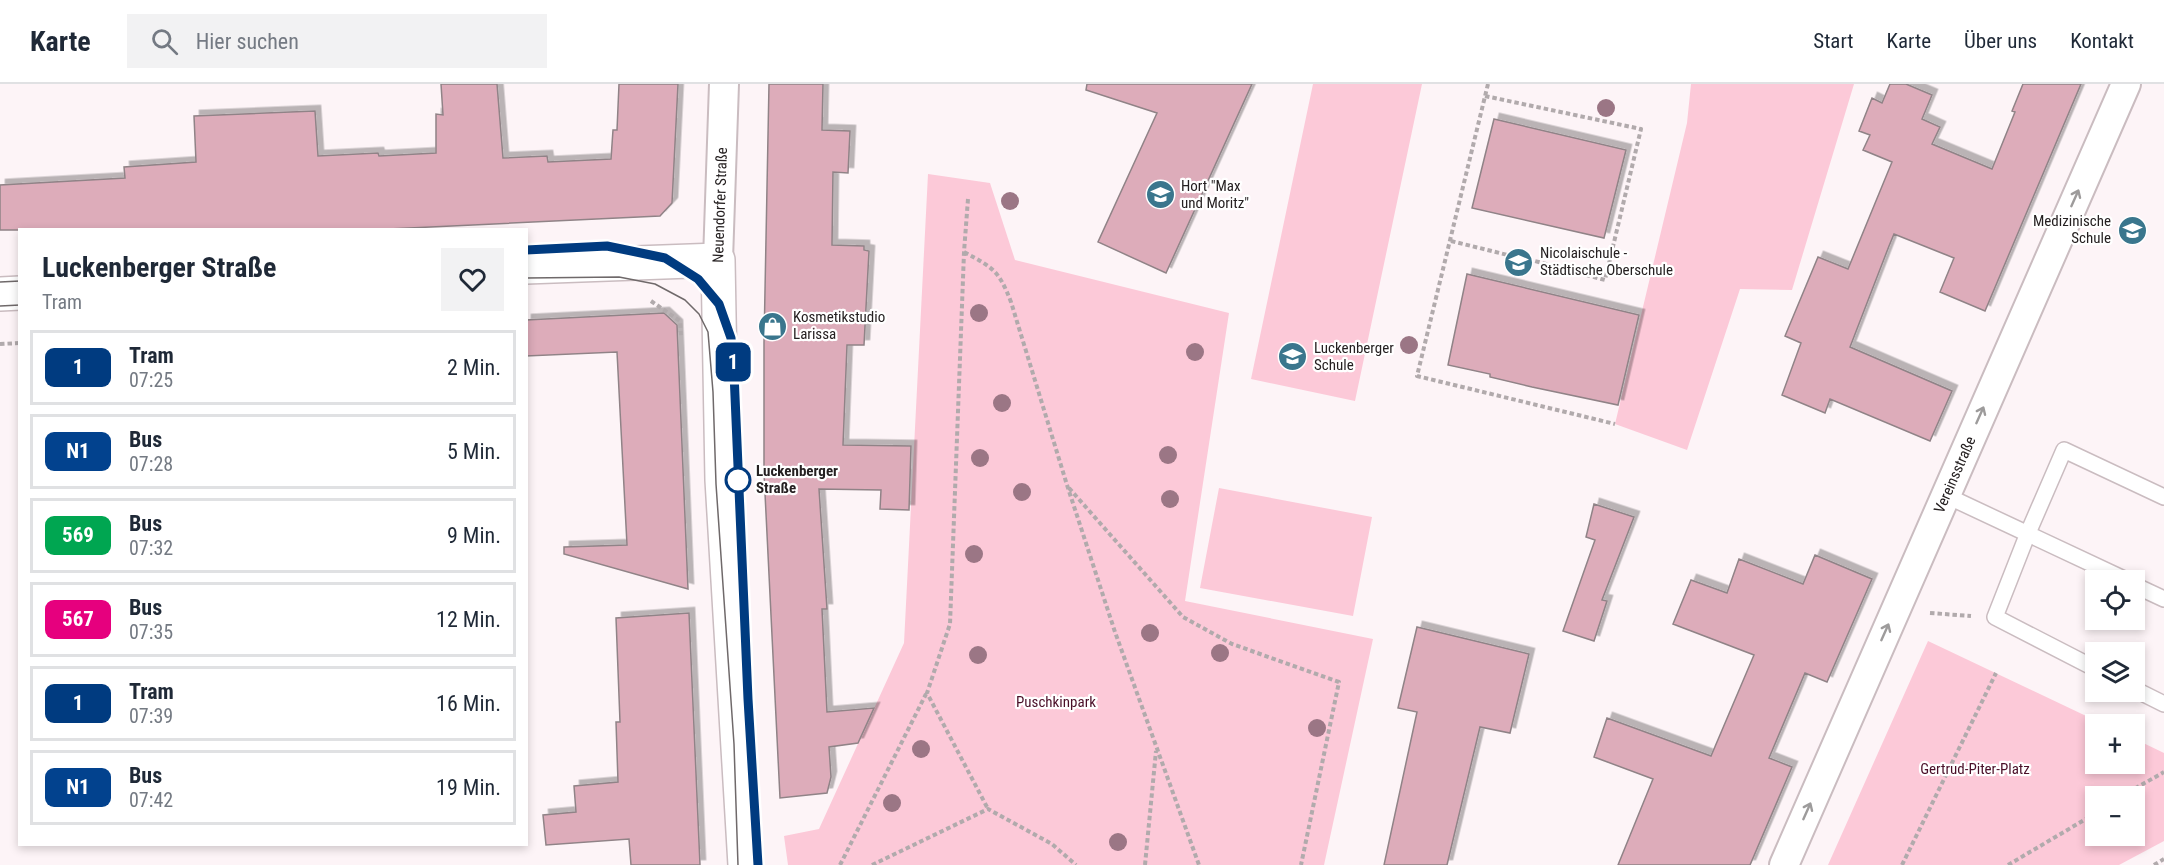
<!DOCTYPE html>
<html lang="de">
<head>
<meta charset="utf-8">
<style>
  :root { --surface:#fff; --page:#f2f2f3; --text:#1f2937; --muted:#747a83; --line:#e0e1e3 }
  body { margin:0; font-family:"Roboto Condensed",sans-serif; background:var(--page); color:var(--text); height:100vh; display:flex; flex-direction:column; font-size:22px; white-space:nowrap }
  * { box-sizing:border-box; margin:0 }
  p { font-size:20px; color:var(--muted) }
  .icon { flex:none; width:33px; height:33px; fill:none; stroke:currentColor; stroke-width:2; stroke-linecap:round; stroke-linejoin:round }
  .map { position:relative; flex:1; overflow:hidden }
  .drawer { position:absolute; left:18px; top:144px; width:510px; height:618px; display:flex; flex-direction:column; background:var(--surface); border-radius:0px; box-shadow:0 3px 9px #0003 }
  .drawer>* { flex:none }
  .badge { padding:0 12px; border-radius:9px; font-size:21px; line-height:39px }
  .tools { position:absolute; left:2085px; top:486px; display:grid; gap:12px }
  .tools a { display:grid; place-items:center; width:60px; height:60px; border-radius:0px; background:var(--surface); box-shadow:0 3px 9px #0003; font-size:30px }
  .map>.badge { position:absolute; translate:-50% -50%; box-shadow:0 0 0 3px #fff }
  .round { display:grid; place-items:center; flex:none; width:63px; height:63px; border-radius:0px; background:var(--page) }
  .overview { display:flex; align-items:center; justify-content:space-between; height:102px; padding:0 24px }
  h1 { font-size:28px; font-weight:700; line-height:45px }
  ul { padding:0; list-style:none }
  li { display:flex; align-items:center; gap:18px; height:75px; margin:0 12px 9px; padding:0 12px; border:3px solid var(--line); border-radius:0px }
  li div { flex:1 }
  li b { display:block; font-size:22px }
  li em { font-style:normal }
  li .badge { min-width:66px; font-weight:700; text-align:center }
  header { display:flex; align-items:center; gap:36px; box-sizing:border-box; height:84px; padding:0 30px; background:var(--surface); border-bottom:2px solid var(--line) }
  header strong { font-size:28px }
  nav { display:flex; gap:33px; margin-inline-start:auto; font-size:21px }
  .search { width:420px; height:54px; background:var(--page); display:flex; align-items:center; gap:15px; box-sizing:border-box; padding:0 21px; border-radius:0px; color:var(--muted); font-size:22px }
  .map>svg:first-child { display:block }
  .green { fill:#fcc9d8; fill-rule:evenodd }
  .building { fill:#ddacba; stroke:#908387; stroke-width:1.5; filter:url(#shadow) }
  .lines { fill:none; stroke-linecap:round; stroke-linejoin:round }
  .lane-casing { stroke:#cabcc0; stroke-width:18 }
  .street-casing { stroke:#cabcc0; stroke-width:32 }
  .secondary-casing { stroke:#cabcc0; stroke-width:36 }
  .path { stroke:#b1aaac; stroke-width:4; stroke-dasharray:4.5 3; stroke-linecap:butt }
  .lane { stroke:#fff; stroke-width:15 }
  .street { stroke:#fff; stroke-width:28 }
  .secondary { stroke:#fff; stroke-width:33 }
  .tram { stroke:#6f696a; stroke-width:1.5 }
  .tree { fill:#9b7685 }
  .oneway { stroke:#9d9b9b }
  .line-casing { stroke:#fff; stroke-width:14 }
  .line { stroke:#003b80; stroke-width:9 }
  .stop-dot { fill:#fff; stroke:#003b80; stroke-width:3 }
  .labels { text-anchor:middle; stroke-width:4.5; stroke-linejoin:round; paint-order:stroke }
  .poi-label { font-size:15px; fill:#252021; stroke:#fff; text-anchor:start }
  .street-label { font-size:15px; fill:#252021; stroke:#fff }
  .stop-label { font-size:15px; font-weight:bold; fill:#252021; stroke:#fff; text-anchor:start }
  .park-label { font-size:15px; fill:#4a0f28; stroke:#fff }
</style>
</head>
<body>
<header>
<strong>Karte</strong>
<div class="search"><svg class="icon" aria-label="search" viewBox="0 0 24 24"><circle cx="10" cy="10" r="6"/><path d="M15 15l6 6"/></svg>Hier suchen</div>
<nav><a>Start</a><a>Karte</a><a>Über uns</a><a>Kontakt</a></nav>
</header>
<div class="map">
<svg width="2164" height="781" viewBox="0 0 2164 781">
  <defs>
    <filter id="shadow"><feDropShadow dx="5.5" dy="-5.5" stdDeviation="0" flood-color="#0004"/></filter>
  </defs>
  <rect width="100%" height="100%" fill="#fdf4f7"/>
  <path class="green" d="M 1313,0 L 1422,0 L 1355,317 L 1251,295 Z
    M 1691,0 L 1854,0 L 1792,206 L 1740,205 L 1687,366 L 1615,340 L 1687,39 Z
    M 928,90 L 990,99 L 1015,176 L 1229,229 L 1185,517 L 1373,555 L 1324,781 L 788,781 L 784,752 L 819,745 L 904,559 Z
    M 1219,404 L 1372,433 L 1353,532 L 1200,504 Z
    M 1928,557 L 2103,640 L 2096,640 L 2096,680 L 2134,680 L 2135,655 L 2164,669 L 2164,757 L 2119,781 L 1828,781 ZM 2134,712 L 2134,752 L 2096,752 L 2096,712 Z"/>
  <path class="building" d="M 441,0 L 497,0 L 503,74 L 547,72 L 548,78 L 611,75 L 613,46 L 617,46 L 619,0 L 678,0 L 672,119 L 660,132 L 367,146 L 0,146 L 0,101 L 125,94 L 124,83 L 196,78 L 194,32 L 315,27 L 318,72 L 378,69 L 379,72 L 436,69 L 436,30 L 443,31 Z
    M 769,0 L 823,0 L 822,46 L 850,47 L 848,89 L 833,88 L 832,161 L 864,162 L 864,166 L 869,167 L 864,261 L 847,261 L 843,361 L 911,362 L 909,426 L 880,425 L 881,406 L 819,405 L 827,525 L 822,525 L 827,628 L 874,624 L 858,659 L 829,663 L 831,693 L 827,709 L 780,714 L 764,389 L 764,258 Z
    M 1087,0 L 1252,0 L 1166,189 L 1098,158 L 1157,29 L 1086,6 Z
    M 1890,0 L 1906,0 L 1932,11 L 1922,35 L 1940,43 L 1932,60 L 1992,85 L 2015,28 L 2012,27 L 2023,0 L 2081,0 L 1985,227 L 1940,208 L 1954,174 L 1894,150 L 1889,162 L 1850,263 L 1952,307 L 1930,357 L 1830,315 L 1825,329 L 1782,311 L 1801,259 L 1785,252 L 1818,173 L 1848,185 L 1892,78 L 1863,66 L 1870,51 L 1859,47 L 1872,14 L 1882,19 Z
    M 1494,35 L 1626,66 L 1604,154 L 1472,124 Z
    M 1467,190 L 1639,231 L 1618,321 L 1532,303 L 1490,293 L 1490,290 L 1448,281 Z
    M 664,229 L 677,241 L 688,505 L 564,470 L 564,463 L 627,461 L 617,268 L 526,272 L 526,236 Z
    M 1594,420 L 1634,433 L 1602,516 L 1607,517 L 1594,557 L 1563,547 L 1595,456 L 1586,453 Z
    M 1815,471 L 1872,495 L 1827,598 L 1805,589 L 1769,674 L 1792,683 L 1750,781 L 1618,781 L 1653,695 L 1594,673 L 1607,634 L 1711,672 L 1754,571 L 1673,540 L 1691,496 L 1727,509 L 1739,475 L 1803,500 Z
    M 689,529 L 700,781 L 631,781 L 629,755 L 546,761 L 543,731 L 576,728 L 574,702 L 618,698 L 616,638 L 620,638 L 616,534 Z
    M 1417,543 L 1529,570 L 1510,649 L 1480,643 L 1447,781 L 1384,781 L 1417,628 L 1398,624 Z"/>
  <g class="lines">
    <defs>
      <path id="lane" d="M 1945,411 L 2126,496
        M 2134,501 L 2164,515
        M 2096,585 L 1995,533 L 2028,449 L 2064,366 L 2164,413
        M 2134,605 L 2164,620"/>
      <g id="street">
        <path d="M 718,176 L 724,0"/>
        <path id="s1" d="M 1784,781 L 2126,0"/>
      </g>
      <path id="secondary" d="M 526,183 L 718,176 L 722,396 L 745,781
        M 0,210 L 20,209"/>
    </defs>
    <use href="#lane" class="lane-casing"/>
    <use href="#street" class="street-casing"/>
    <use href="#secondary" class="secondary-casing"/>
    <path class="path" d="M 1488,0 L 1417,292 L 1615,340
      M 1485,12 L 1641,45 L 1605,196 L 1535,177
      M 968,115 L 964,168 L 950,540 L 927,609 L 988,725
      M 1451,157 L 1524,175
      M 964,168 C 994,184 999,187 1011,218 L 1067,401 L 1115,548 L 1199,781
      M 651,217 L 680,237 L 681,253
      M 0,260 L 20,259
      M 1069,404 L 1183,533 L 1232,560 L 1339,598 L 1301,781
      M 1930,529 L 1971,532
      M 2122,712 L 2164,688
      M 840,781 L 926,610
      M 872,781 L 988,725 L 1052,760 L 1076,781
      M 1145,781 L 1156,667
      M 1902,781 L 1996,589
      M 2008,781 L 2096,729
      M 2154,781 L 2164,775"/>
    <use href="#lane" class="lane"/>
    <use href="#street" class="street"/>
    <use href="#secondary" class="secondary"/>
    <path class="tram" d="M 526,166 L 607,162 L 665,174 L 698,195 L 719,220 L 731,254 L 734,289 L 749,639 L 758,781
      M 526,194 L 619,193 L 655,200 L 685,216 L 699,230 L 708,248 L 713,308 L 716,400 L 734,660 L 738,781
      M 0,198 L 20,197
      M 0,222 L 20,221"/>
  </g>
  <g class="tree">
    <circle cx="1606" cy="24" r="9"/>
    <circle cx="1010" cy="117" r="9"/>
    <circle cx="979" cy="229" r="9"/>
    <circle cx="1409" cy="261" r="9"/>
    <circle cx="1195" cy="268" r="9"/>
    <circle cx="1002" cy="319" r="9"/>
    <circle cx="1168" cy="371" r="9"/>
    <circle cx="980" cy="374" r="9"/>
    <circle cx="1022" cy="408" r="9"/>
    <circle cx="1170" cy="415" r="9"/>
    <circle cx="974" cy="470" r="9"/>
    <circle cx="1150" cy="549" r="9"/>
    <circle cx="1220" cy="569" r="9"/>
    <circle cx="978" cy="571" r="9"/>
    <circle cx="1317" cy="644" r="9"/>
    <circle cx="921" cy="665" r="9"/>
    <circle cx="892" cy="719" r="9"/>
    <circle cx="1118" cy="758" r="9"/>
  </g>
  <defs><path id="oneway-shaft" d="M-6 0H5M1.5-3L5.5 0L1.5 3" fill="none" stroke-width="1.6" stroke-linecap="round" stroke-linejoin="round" transform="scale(1.5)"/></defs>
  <g class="oneway">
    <use href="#oneway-shaft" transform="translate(2075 114) rotate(-66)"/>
    <use href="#oneway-shaft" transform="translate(1980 331) rotate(-66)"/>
    <use href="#oneway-shaft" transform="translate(1885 548) rotate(-66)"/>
    <use href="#oneway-shaft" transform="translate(1807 727) rotate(-66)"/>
  </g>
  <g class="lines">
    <defs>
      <path id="line" d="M 526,166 L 607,162 L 665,174 L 698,195 L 719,220 L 731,254 L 734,289 L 748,615 L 758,781"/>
    </defs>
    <use href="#line" class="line-casing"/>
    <use href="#line" class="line"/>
  </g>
  <defs>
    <symbol id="school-disc" viewBox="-11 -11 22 22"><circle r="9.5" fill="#3a768d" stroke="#fff"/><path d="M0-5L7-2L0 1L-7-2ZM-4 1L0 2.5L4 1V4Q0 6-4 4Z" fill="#fff"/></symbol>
    <symbol id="university-disc" viewBox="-11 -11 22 22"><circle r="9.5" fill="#3a768d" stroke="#fff"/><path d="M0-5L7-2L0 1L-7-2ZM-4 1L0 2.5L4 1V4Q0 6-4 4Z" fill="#fff"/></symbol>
    <symbol id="shop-disc" viewBox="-11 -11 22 22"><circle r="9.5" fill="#3a768d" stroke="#fff"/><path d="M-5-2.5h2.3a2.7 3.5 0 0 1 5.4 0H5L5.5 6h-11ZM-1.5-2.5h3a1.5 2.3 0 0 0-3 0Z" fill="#fff"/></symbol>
  </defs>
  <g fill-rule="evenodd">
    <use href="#school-disc" x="1144" y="94" width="33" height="33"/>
    <use href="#university-disc" x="2116" y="130" width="33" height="33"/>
    <use href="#school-disc" x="1502" y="162" width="33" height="33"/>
    <use href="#shop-disc" x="756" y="226" width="33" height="33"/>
    <use href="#school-disc" x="1276" y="256" width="33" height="33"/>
  </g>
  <circle class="stop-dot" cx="738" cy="396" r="12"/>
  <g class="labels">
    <g class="poi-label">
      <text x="1181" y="107">Hort "Max<tspan x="1181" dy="17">und Moritz"</tspan></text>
      <text x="2111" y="142" text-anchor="end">Medizinische<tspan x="2111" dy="17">Schule</tspan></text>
      <text x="1540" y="174">Nicolaischule -<tspan x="1540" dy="17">Städtische Oberschule</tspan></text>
      <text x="793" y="238">Kosmetikstudio<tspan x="793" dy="17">Larissa</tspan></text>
      <text x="1314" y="269">Luckenberger<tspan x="1314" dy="17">Schule</tspan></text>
    </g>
    <g class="street-label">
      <text transform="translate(720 121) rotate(-88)" y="5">Neuendorfer Straße</text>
      <text dy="5" stroke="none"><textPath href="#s1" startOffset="426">Vereinsstraße</textPath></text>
    </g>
    <g class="stop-label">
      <text x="756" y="392">Luckenberger<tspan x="756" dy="17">Straße</tspan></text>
    </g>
    <g class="park-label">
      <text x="1056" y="623">Puschkinpark</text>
      <text x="1975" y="690">Gertrud-Piter-Platz</text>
    </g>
  </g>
</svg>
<div class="tools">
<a><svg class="icon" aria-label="locate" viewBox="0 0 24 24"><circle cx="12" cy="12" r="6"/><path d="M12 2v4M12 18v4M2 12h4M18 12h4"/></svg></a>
<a><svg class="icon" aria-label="layers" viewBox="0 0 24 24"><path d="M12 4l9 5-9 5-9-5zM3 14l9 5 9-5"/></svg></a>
<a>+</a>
<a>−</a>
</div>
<b class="badge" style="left:733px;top:278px;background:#003b80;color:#fff">1</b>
<section class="drawer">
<div class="overview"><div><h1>Luckenberger Straße</h1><p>Tram</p></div><a class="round"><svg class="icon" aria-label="heart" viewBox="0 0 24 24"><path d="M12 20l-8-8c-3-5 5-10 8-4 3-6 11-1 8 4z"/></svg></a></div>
<ul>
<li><span class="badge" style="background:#003b80;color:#fff">1</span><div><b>Tram</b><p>07:25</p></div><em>2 Min.</em></li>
<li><span class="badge" style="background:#02428e;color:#fff">N1</span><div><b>Bus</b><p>07:28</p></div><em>5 Min.</em></li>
<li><span class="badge" style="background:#00a651;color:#fff">569</span><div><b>Bus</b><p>07:32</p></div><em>9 Min.</em></li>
<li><span class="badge" style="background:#e6007e;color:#fff">567</span><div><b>Bus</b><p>07:35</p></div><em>12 Min.</em></li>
<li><span class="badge" style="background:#003b80;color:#fff">1</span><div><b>Tram</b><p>07:39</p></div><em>16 Min.</em></li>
<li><span class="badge" style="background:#02428e;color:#fff">N1</span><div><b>Bus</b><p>07:42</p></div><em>19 Min.</em></li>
</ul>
</section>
</div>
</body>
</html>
